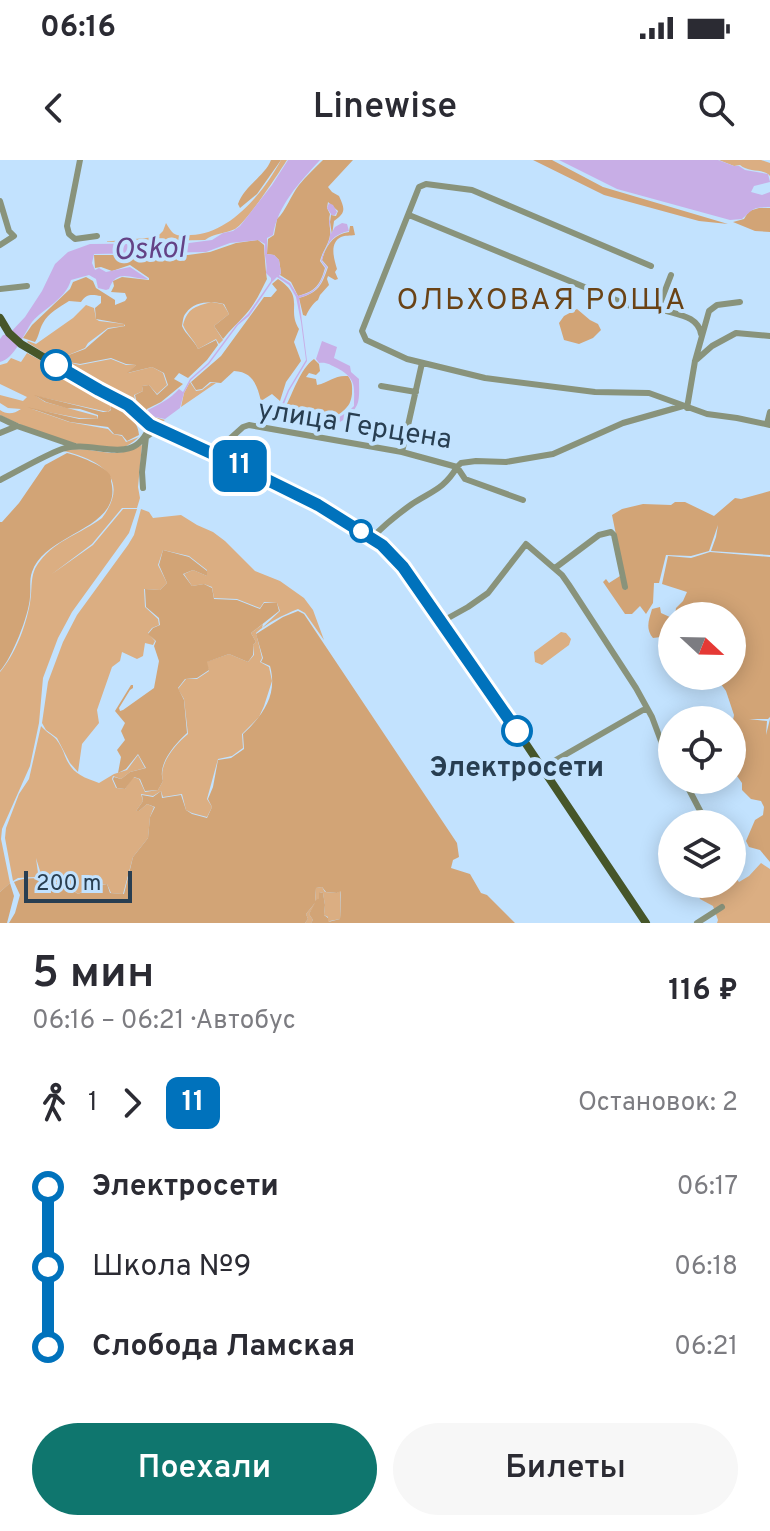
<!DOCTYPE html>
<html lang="ru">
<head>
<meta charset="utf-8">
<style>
  :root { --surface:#fff; --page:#f7f7f7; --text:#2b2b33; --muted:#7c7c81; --accent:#0f766e }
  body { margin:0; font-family:Overpass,sans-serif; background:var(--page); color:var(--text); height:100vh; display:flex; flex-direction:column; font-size:30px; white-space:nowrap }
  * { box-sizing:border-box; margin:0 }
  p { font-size:26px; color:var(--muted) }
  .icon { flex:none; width:44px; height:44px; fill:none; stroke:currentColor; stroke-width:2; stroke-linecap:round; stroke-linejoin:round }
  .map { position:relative; height:763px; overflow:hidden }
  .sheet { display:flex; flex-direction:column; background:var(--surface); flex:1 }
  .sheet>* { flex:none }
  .badge { padding:0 16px; border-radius:12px; font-size:28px; line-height:52px }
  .needle { width:52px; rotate:112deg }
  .fabs { position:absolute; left:658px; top:442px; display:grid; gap:16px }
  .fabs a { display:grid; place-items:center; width:88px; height:88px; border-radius:50%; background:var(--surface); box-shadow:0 4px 20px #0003; font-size:40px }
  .scale { position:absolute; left:24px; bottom:20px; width:108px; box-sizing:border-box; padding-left:8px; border:4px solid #283e51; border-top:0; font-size:22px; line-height:28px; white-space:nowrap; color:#283e51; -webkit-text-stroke:6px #c2e2fe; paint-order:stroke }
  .map>.badge { position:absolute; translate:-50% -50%; box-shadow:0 0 0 4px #fff }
  .legs { display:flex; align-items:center; gap:12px; height:88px; padding:0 32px; font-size:26px }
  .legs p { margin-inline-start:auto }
  .summary { display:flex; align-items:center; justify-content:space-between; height:136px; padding:0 32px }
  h1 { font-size:44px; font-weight:600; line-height:60px }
  .primary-button { display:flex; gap:16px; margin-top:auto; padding:16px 32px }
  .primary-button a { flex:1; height:92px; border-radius:48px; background:var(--accent); color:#fff; font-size:32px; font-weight:600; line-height:92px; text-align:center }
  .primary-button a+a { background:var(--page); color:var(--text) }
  ul { padding:0 32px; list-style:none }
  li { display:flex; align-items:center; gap:28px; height:80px; font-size:30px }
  li i { display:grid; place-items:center; width:12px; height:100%; margin:0 10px; background:currentColor }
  li i::after { content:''; width:20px; height:20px; margin:-10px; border:6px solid; border-radius:50%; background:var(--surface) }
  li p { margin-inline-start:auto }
  li:first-child i { background:linear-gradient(#0000 50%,currentColor 0) }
  li:last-child i { background:linear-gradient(currentColor 50%,#0000 0) }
  .status { display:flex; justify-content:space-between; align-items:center; height:56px; padding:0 40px; background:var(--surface); direction:ltr }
  .status svg { height:22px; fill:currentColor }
  header { display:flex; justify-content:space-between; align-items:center; height:104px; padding:0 32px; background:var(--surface); font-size:36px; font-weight:600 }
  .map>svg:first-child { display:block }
  .green { fill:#dbae82 }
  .forest { fill:#d2a476; fill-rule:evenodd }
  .water { fill:#c8aee6 }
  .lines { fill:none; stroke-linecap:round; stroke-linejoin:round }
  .minor { stroke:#89937b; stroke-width:6 }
  .major { stroke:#465629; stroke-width:8 }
  .line-1-casing { stroke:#fff; stroke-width:18 }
  .line-1 { stroke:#0072bc; stroke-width:12 }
  .stop-1-dot { fill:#fff; stroke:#0072bc; stroke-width:4 }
  .labels { text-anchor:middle; stroke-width:8; stroke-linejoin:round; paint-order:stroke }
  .street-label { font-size:28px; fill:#283e51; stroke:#c2e2fe }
  .stop-label { font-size:28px; font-weight:bold; fill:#283e51; stroke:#c2e2fe }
  .water-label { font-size:30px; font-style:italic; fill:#644286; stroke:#c2e2fe }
  .neighbourhood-label { font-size:30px; letter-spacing:2px; fill:#6a4316; stroke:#c2e2fe }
</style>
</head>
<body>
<div class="status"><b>06:16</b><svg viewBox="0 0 49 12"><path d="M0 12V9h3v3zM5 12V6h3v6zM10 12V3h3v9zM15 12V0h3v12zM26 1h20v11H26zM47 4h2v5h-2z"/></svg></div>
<header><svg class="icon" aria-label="back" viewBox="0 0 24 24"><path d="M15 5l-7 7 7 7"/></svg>Linewise<svg class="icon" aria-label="search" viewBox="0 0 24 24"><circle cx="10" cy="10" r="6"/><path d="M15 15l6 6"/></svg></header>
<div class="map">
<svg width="770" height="763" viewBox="0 0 770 763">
  <rect width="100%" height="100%" fill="#c2e2fe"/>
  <path class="green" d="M 281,0 L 287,0 C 278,14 247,62 235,69 C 225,74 214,73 205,80 L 101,82 L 157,77 L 163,71 L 166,63 C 174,77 176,76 191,75 C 230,74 264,32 281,0 Z
    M 719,0 L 761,0 L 770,3 L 770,16 C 763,8 749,13 740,5 L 734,6 Z
    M 211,142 L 223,144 L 229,154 L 214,166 L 223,180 L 219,184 L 216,179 L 198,189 C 194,179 187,175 183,165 C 188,148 194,147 211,142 Z
    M 86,145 L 94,148 L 96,159 L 99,161 L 124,164 L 124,166 L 108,168 L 88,183 L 85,188 L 66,196 L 63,201 L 80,205 L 111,199 L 126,205 L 136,205 L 128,213 L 152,207 L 163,213 L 167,225 L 157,234 L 149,225 L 142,226 L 143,231 L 134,235 L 137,248 L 146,257 L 147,250 L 151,256 L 165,260 L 158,265 L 27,182 L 28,181 L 36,184 L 73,158 Z
    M 27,193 L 49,205 L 49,209 L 56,215 L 60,216 L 63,213 L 110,242 L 111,249 L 108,252 L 36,236 L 45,242 L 97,256 L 98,259 L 79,258 L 32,249 L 69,262 L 108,269 L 113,274 L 122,276 L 126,282 L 139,277 C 134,281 130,285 123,287 C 90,294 30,270 0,255 L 0,250 C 7,255 14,254 21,249 L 8,248 L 0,243 L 0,235 L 23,241 L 27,237 L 0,224 L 0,205 L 7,203 L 11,198 L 21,202 Z
    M 190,222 L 196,231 L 202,230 L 211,223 L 216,223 L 181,247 L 184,233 Z
    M 142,285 L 138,327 L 140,338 L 137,348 L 122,348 L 92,384 L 52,414 L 93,385 L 123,349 L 137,349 L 129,373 L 72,452 L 58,478 L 43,518 L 39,563 L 30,606 L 2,669 L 1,679 L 10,723 L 0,732 L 0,512 C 15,495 26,466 30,443 C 33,427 29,414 40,401 C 56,380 82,373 102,358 C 131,319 101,300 64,291 C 95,284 110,303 142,285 Z
    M 141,349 L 149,352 L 153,358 L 181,355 L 197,365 L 213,372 L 225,381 L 255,411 L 280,421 L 304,438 L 313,450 L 324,480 L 305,453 L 298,449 C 283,455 267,463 256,473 L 262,498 L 260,502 L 269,507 L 272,521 L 264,546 L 259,557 L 242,574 L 243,588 L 232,596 L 218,599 L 207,639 L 212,647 L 207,657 L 192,653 L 186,650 L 182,634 L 163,637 L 161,631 L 153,636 L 141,634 L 143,641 L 136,651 L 139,651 L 147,644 L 154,647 L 150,657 L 148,678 L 133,697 L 123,734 L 111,733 L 107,724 L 93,726 L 78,734 L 67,725 L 38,717 L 40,711 L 36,698 L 38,713 L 36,717 L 18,718 L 13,721 L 5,678 L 6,668 L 19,634 L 29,619 L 41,566 C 46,572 51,574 56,579 C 60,584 63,590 65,596 C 72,614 83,617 99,623 L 114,614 L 127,610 L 138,595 L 145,608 L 130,612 L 121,619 L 113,616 L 112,619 L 116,628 L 125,629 L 133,617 L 139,619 L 145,632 L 158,630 L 163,621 C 158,604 176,584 188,574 L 184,539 L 178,529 L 186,519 L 197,519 L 209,511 L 206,502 L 229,494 L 248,502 L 254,495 L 253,485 L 256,482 L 251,473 L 263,464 L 262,468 L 280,451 L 277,443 L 264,442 L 260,448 L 237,439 L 214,438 L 212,427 L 204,424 L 192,426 L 184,414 L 193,410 L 207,416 L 207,410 L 189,396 L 163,390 L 158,405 L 167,423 L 160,430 L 144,429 L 145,447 L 158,459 L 159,465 L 152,468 L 148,473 L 155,481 L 153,485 L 145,483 L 143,496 L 137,499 L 122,492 L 120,501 L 112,507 L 97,550 L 99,563 L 82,584 L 78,612 L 70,603 L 57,578 L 46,570 L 42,563 L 48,522 L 63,482 L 77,455 L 128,385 L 134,375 Z
    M 561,472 L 566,473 L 571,479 L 569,485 L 542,505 L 535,502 L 534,492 Z
    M 761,703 L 770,709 L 770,763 L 717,763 L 718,760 L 713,746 L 700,739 L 695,724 L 732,724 L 732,714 L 739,722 L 749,716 Z
    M 322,727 L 325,732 L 337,733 L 341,730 C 339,740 341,748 340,759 L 330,761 L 328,763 L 328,757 L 324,755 L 325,745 L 323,733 L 319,732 L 319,738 L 309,754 L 313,760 L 311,763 L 305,763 L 308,759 L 306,754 L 315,743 L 316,728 Z"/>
  <path class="forest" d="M 271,0 L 281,0 L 257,34 L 240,48 L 238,44 C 244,26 265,16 271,0 Z
    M 323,0 L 353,0 L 328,27 L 332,32 L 339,36 C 345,49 346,53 334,61 L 332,75 L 330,62 L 331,55 L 336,56 L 338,51 L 328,42 L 327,48 L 330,54 C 328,62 331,68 330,75 C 329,84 322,92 320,101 L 325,108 C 320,125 316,131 298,136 L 291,122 L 280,115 L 281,113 L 279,100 L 274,95 L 267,94 L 268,79 L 274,75 L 277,59 C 286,51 291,35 299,25 C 306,16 315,8 323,0 Z
    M 533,0 L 552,0 L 603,27 L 728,64 L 699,61 L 604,35 Z
    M 759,48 L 770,48 L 770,72 L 755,71 L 733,62 L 744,59 L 749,51 Z
    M 350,66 L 353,66 L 355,75 C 350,76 345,75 341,77 C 329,83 334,99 337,109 L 335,112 L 338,119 L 335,120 L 328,116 L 327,119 L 329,125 L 320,135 L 318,140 C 313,143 308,151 306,156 L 303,155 L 299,138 C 318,133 322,125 328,107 L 322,100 C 326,85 334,74 349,72 Z
    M 258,80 L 264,85 C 264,89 266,115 267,119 C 261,131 255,144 246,154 C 238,163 230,170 223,179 L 214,166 L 229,154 L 224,144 C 212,141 194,141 186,153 C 183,156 183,161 182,166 C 186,175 194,180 198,189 L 216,180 L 218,185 L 207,200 L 188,218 L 179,213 L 174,219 L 183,224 L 161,242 L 147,249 L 146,257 L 138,248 L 135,235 L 143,231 L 142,226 L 149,225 L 157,235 L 168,225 L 164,213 L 152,207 L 127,213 L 136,205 L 126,204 L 111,198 L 80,204 L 63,201 L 66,196 L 85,189 L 108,169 L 125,166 L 124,164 L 96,159 L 95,148 L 101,143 L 101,136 C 91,134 86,134 81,142 L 69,141 C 60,147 48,153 43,163 C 39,170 39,176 35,182 L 23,178 L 32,165 L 70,129 L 73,122 L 86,117 L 93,121 L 96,128 L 115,140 L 115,145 L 125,141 L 127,138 L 125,133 L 111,132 L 114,126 L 113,121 L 122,117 L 149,120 L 149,118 L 130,105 L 112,111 L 101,107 L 95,108 L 94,95 L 188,95 L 210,92 L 236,83 Z
    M 278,119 C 306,138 286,148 299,169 L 294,182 L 301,201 L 286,222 L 280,241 L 272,234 L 261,241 C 257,225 253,212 234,211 L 221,223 L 210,222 L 202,229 L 196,230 L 191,222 L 221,196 L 264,137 L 271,137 L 277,130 L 272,124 Z
    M 577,149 L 590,160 L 598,164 L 601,170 L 593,178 L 579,184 L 564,180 L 559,163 L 564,156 Z
    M 314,199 L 319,204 L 320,211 L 316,215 L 309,213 L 306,217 L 316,219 L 317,225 C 330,222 334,215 348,216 C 353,223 352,226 352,234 C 351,242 349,246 343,251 C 327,266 306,251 287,253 L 285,248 C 293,233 300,209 314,199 Z
    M 34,235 L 103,252 L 108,252 L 111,250 L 111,243 C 124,251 138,259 139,275 L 127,281 L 122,275 L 114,274 L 108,267 L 70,262 L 27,247 L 79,259 L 98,259 L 98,255 L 80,249 L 66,248 L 46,242 Z
    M 67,293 C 77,295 105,306 110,315 C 111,317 111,319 111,321 C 124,370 45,372 32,412 C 29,420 31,429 30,437 C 29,455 12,498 0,511 L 0,362 L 2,362 L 19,343 L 45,305 Z
    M 770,331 L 770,395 L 711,391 L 716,377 L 718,365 L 709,391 L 691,396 L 666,395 L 659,423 L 654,423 L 653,443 L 646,454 L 640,446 L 632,454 L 625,454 L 603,422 L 606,419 L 609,423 L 620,416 L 624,430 L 627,429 L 612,355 L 622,349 L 643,344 L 671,345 L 675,342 L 685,342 L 714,356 L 735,338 L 741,339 Z
    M 163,390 L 189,397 L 207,411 L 207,416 L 193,410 L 183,414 L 192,426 L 204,424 L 212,428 L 214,439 L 237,440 L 260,449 L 264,443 L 277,443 L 279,451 L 251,473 L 256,482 L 253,485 L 253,495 L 248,502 L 229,494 L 207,502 L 209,510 L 197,518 L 185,519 L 178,528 L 184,540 L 187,573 C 175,584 157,604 163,621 L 158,630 L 145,631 L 140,619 L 134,617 L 125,629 L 117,628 L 113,619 L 114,617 L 121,619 L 130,612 L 146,608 L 138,594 L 126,609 L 118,613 L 121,597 L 117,590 L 125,580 L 121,571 L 125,563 L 115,551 L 131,525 L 133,525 L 133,528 L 130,530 L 119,548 L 120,551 L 123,550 L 154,528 L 159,501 L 154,486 L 156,481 L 148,474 L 153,468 L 160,465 L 159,458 L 146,447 L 145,429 L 160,430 L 167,423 L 159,405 Z
    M 710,392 L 770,397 L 770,557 L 768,559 L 749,559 L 767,561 L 766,575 L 770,559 L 770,702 L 760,690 L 749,687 L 746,681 L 755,660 L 763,655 L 764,647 L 761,641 L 751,639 L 742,630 L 742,623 L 732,609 L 732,565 L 734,555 L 726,531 L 715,516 L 732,516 L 732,456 L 675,456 L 676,448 L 683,441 L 687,432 L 662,424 L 668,396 L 691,398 Z
    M 660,447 L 661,453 L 672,458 L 672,482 L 661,477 L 653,478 C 645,468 649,460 652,449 Z
    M 298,451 L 304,454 L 457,683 L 459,697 L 453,700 L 451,708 L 470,714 L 481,733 L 487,735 L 515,763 L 311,763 L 313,760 L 309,754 L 315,743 L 306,754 L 308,759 L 305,763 L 9,763 L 15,753 L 20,735 L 14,722 C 34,713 61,722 78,734 L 93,727 L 107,724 L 110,733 L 124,734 L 133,697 L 148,678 L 150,657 L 155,647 L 147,644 L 139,651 L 136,651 L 143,641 L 142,635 L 153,637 L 161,631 L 162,638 L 181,635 L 186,650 L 192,654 L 207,658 L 212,647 L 208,639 L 213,627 L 218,600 L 231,598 L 244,589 L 243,574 C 263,555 278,535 270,506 L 261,502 L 263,498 L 256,474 L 283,457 ZM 322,727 L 326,732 L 337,733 L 341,731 C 340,741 341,749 340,759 L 328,762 L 328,758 L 324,755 L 325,745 L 323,733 L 319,732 L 319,738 L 315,741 L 316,728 Z
    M 10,723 L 14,736 L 7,763 L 0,763 L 0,732 Z"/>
  <path class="water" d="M 288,0 L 320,0 C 299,23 278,45 273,75 L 267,78 L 267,94 L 274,95 L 279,100 L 281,113 L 279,116 L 290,123 L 298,136 C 317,132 320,125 326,108 L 321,101 C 322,92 330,84 330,75 C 331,67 329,62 331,54 L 327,48 L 329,43 L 333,45 L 337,52 L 335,55 L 331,55 L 329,62 L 331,74 L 335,67 L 342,63 L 347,64 L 349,71 C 333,74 325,85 322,101 L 327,107 C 321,125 318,132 299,138 L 307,201 L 289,231 L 282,249 L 287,256 C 314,251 327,273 354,246 C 354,226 357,219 337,208 C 330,205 327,202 319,203 L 316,199 L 322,181 L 337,187 L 334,198 L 350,206 L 351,212 L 359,219 C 359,227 360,239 357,245 C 344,272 307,269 285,260 L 280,249 L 288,230 L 306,200 L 301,162 L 296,137 L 289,125 L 277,117 L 272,122 L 249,156 L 238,165 L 209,204 L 191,220 L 184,233 L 180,248 L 165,259 L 151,256 L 148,250 C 160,244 170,239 179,229 L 183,232 L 190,219 L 208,203 L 237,164 L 248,154 L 271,121 L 271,118 L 266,113 C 268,102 263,95 265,84 L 258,80 L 230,83 L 206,92 L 94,94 L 92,103 L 95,110 L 99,108 L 106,112 L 130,107 L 148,119 C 133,120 117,107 109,129 L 106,130 L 98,128 L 96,119 L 89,115 L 71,120 C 65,140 45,147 32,162 C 23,175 15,198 0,202 L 0,179 L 3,175 L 9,174 L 25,157 L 42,131 L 55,104 L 68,92 L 90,84 L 189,83 L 212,80 L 223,73 L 233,71 L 240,66 L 272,25 Z
    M 559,0 L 718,0 L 734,6 L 739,6 L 745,10 L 768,14 L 770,22 L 754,26 L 751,32 L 762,35 L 770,32 L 770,47 C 751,48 755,48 742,59 L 730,60 L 617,29 Z"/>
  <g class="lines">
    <path class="minor" d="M 80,0 L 67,66 L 69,74 L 75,79 L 97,76
      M 0,41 L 9,71 L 14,76 L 0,85
      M 409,55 L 638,149
      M 651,106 L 472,30 L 426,24 L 419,27 L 362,171 L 366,180 L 407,199 L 485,218 L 595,232 L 649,233 L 707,254 L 737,258 L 770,265
      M 671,115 L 659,146 L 663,150 C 678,155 698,156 701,174
      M 0,129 L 27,126
      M 695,201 L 712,186 L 736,173 L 770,176
      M 381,226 L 416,232
      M 687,248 L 695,201 L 709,151 L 717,145 L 740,142
      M 0,258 L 17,266 L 75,286
      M 767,264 L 770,252
      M 0,273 L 17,266
      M 402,292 L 422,203
      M 213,294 L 243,267 L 249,265 L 402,292 L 457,307 L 461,303 L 476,301 L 506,302 L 553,294 L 623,263 L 683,246
      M 0,320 C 20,310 41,297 62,289 C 94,278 135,310 150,265
      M 143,328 L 142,312 L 146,277 L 157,269
      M 372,378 C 384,365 398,354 412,344 C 432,331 444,329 457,307 L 465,319 L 523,340
      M 555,408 L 599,375 L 611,372 L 614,375 L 625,427
      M 441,462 L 468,447 L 488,433 L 526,384 L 562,415 L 569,425 L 636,528 L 652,557 L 664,589 L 672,601
      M 542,608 L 643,550 L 648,550
      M 684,620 L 707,664
      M 697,763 L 722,747"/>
    <path class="major" d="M 0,158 L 9,173 L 21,184 L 99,230 L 128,245 L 150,265 L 235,304 L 318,345 L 372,378 L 392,394 L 413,422 L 508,557 L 646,763"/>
  </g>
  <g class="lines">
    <defs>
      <path id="line-1" d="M 56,205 L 99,230 L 128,245 L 150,265 L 235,304 L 318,345 L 382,385 L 403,407 L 517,571"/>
    </defs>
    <use href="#line-1" class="line-1-casing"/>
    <use href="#line-1" class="line-1"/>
  </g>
  <g class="stop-1-dot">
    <circle cx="56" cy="205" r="14"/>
    <circle cx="361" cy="371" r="10"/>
    <circle cx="517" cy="571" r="14"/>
  </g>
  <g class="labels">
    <g class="street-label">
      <text transform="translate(355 263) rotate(9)" y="10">улица Герцена</text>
    </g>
    <g class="stop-label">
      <text x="517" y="616">Электросети</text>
    </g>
    <g class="water-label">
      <text transform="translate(149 88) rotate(-2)" y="10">Oskol</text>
    </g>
    <g class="neighbourhood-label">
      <text x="542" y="149">ОЛЬХОВАЯ РОЩА</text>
    </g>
  </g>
</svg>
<div class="fabs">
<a><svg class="needle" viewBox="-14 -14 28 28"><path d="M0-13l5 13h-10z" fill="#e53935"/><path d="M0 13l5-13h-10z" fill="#7c7c81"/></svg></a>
<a><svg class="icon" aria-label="locate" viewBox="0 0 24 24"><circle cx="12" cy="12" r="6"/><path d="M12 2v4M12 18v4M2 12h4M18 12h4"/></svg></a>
<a><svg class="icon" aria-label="layers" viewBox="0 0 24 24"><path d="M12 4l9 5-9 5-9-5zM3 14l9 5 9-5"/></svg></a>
</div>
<div class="scale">200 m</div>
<b class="badge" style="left:240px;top:306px;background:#0072bc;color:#fff">11</b>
</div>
<section class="sheet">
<div class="summary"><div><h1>5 мин</h1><p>06:16 – 06:21 · Автобус</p></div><b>116 ₽</b></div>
<div class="legs"><svg class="icon" aria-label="walk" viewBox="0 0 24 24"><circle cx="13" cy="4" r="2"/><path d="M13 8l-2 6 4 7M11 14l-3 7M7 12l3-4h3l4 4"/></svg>1<svg class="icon" aria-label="forward" viewBox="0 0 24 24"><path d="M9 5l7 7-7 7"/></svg><b class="badge" style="background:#0072bc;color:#fff">11</b><p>Остановок: 2</p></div>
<ul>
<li><i style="color:#0072bc"></i><b>Электросети</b><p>06:17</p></li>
<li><i style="color:#0072bc"></i><span>Школа №9</span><p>06:18</p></li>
<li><i style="color:#0072bc"></i><b>Слобода Ламская</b><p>06:21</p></li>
</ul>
<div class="primary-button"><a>Поехали</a><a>Билеты</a></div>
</section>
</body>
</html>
